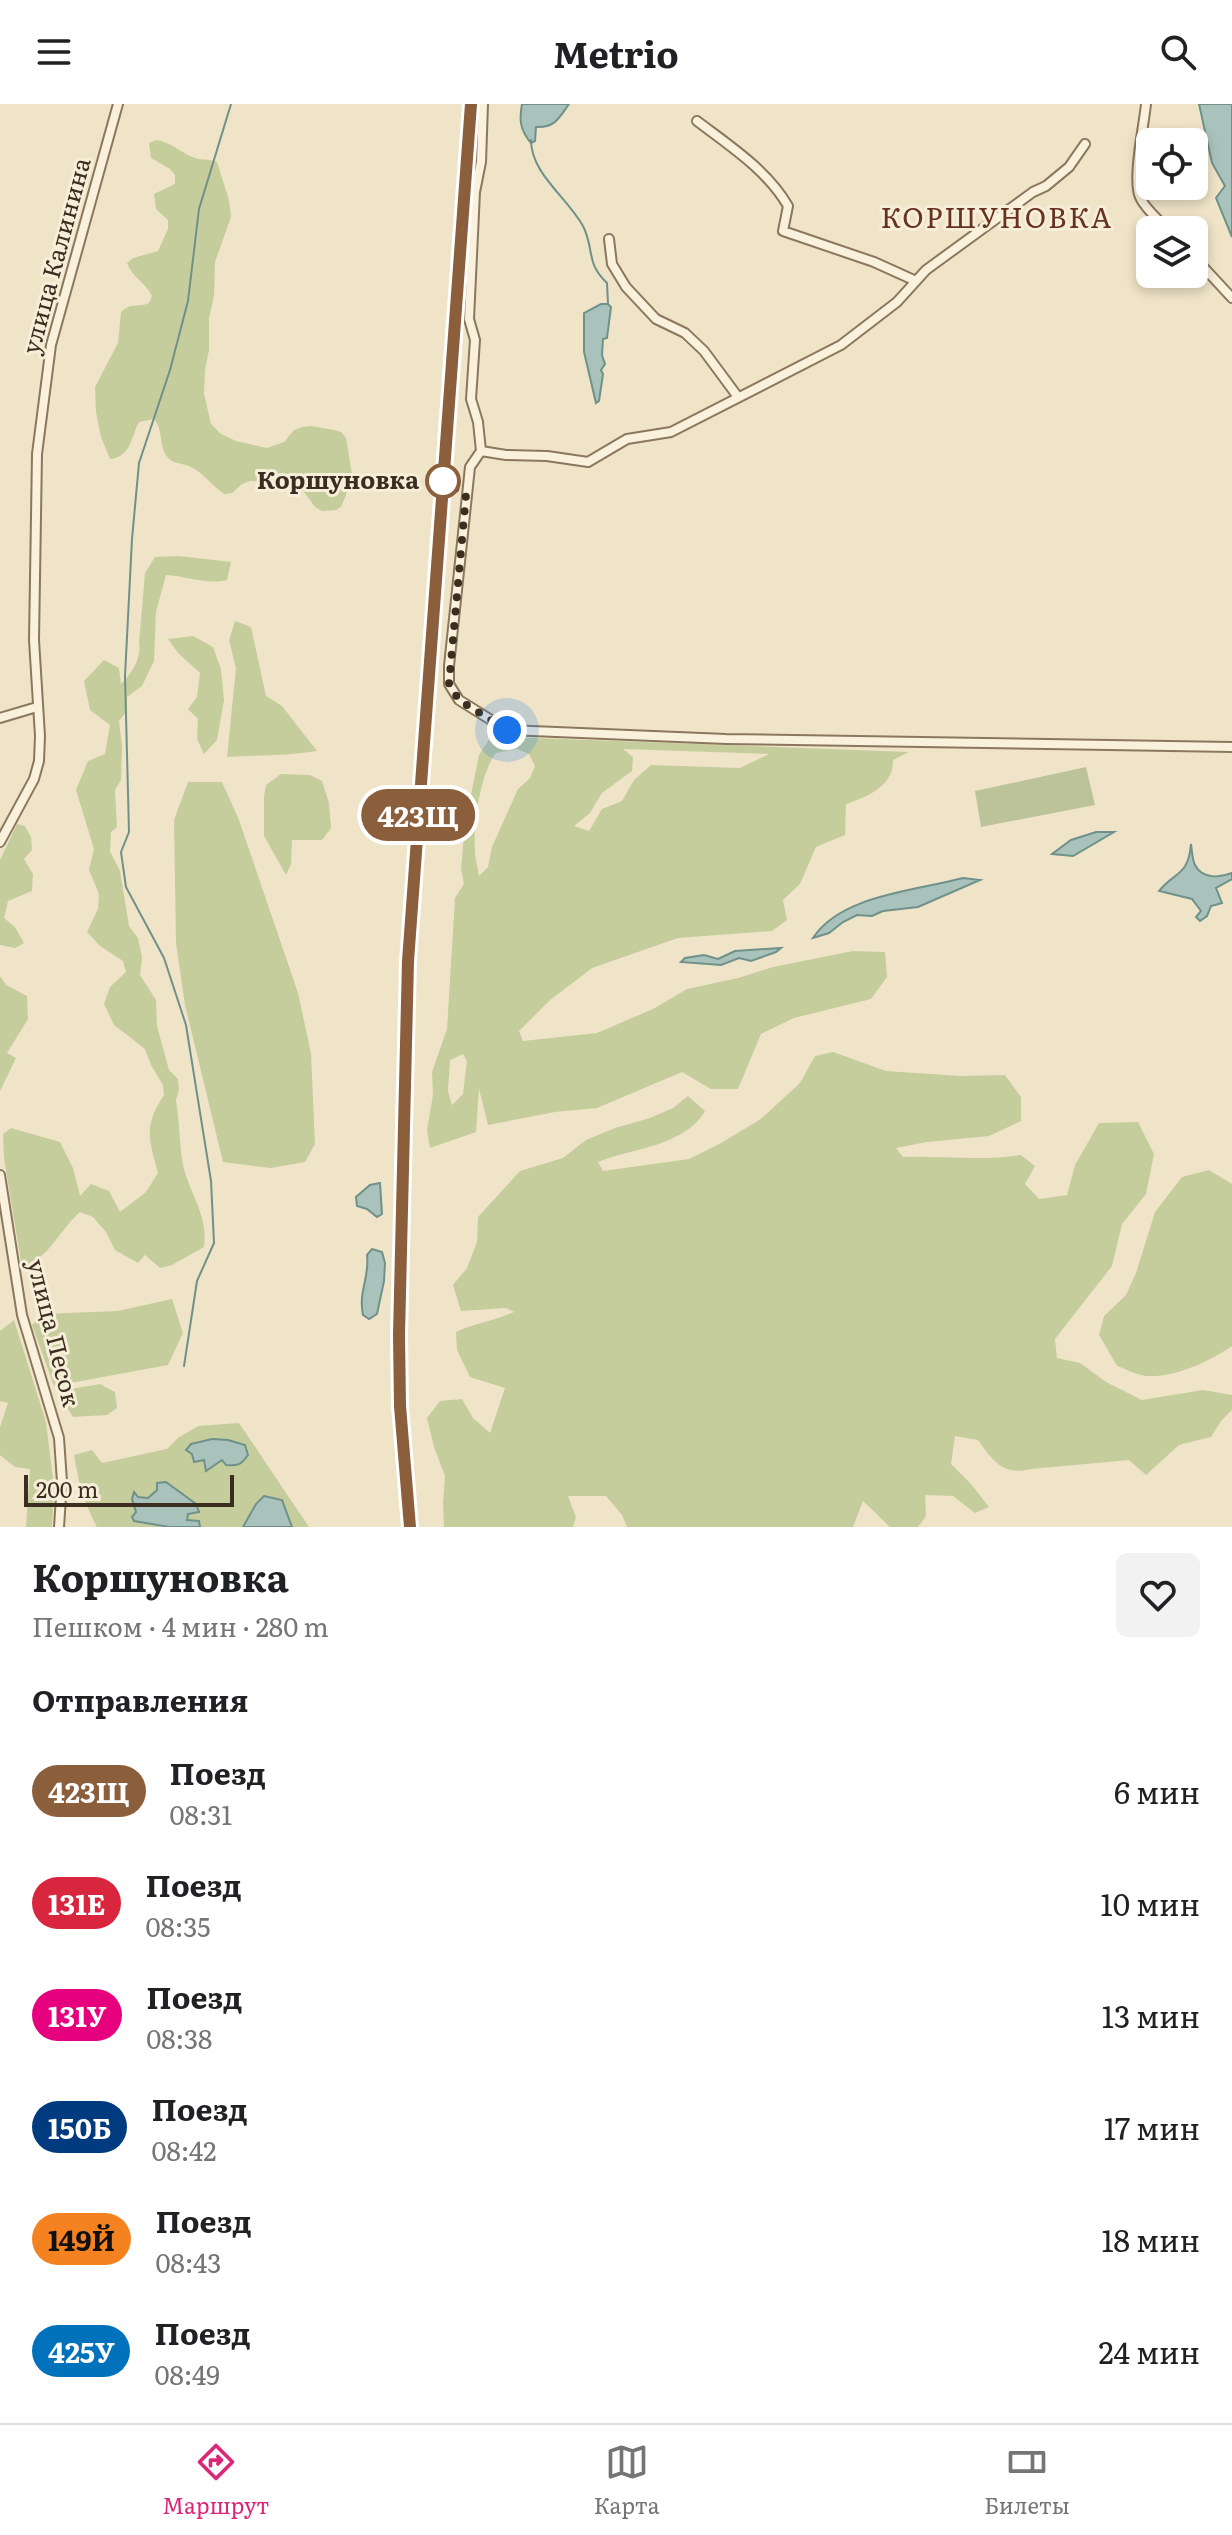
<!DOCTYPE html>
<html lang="ru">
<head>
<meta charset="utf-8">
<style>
  :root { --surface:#fff; --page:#f2f2f2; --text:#202124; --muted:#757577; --line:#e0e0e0; --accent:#db2777 }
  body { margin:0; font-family:Literata,serif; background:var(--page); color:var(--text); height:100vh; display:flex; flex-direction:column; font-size:30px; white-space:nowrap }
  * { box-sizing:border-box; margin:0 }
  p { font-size:26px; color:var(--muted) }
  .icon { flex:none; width:44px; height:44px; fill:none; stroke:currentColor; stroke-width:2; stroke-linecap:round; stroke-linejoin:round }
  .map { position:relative; height:1423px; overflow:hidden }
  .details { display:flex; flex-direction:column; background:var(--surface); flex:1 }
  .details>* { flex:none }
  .badge { padding:0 16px; border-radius:26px; font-size:28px; line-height:52px }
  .buttons { position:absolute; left:1136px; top:24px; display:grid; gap:16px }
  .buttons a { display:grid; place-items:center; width:72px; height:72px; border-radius:12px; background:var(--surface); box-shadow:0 4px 12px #0003; font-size:40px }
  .scale { position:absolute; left:24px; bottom:20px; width:210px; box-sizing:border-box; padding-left:8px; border:4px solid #3b2e20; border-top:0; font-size:22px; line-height:28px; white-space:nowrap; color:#3b2e20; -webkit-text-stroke:6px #f6eed8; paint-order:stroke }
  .you { position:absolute; width:40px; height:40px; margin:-20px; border:6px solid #fff; border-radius:50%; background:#1a73e8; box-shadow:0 0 0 12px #1a73e833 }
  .map>.badge { position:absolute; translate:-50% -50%; box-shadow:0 0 0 4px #fff }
  h2 { padding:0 32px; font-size:30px; line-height:72px }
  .round { display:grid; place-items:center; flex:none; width:84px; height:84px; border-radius:12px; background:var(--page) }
  .overview { display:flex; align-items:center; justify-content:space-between; height:136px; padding:0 32px }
  h1 { font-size:38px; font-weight:700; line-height:60px }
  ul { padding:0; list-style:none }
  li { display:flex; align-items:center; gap:24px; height:112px; padding:0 32px }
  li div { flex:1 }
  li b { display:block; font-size:30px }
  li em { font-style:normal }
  li .badge { min-width:88px; font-weight:700; text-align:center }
  header { display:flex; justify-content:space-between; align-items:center; height:104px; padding:0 32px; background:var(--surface); font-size:36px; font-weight:700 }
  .menu { display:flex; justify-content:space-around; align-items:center; height:112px; border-top:2px solid var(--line); background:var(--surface); font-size:22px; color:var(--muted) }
  .menu a { display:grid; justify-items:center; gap:4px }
  .menu .current { color:var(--accent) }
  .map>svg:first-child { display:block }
  .green { fill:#c5cd9c; fill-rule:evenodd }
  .cemetery { fill:#bcc29a }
  .water { fill:#a9c3bc; stroke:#6f918a; stroke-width:2 }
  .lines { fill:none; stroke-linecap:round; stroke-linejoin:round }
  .stream { stroke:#6f918a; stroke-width:2 }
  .minor-casing { stroke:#8b775d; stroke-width:12 }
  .minor { stroke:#f9f1dc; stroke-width:8 }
  .rail-casing { stroke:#3b2e20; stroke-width:5 }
  .rail { stroke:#f6eed8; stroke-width:2; stroke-dasharray:6; stroke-linecap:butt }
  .line-casing { stroke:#fff; stroke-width:18 }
  .line { stroke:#8b5e3c; stroke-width:12 }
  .walk { stroke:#3b2e20; stroke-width:8; stroke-dasharray:0 14.4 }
  .stop-dot { fill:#fff; stroke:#8b5e3c; stroke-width:4 }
  .labels { text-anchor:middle; stroke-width:6; stroke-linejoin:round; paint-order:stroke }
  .street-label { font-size:24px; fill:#3b2e20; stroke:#f6eed8 }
  .stop-label { font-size:24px; font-weight:bold; fill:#3b2e20; stroke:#f6eed8; text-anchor:end }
  .quarter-label { font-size:28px; letter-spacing:2px; fill:#683220; stroke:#f6eed8 }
</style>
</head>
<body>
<header><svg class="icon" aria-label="menu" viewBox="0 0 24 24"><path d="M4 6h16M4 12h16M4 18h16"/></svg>Metrio<svg class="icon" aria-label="search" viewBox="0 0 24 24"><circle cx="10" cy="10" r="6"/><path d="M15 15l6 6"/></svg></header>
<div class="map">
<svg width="1232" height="1423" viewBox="0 0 1232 1423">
  <rect width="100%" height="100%" fill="#efe4c8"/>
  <path class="green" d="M 156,36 C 172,38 183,51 198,55 C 205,56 210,55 217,58 L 229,96 L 231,113 L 215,158 L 214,192 L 209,214 L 209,246 L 205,266 L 204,290 L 211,320 L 221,330 L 236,337 L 267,344 L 284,338 L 294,326 L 302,323 L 311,322 L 334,326 L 341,328 L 346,334 L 352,370 L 346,391 L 341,403 L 336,406 L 322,407 L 315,403 L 302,385 L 288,378 L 250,377 L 242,380 L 232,389 L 225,390 C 212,383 204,368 189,362 C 181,359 171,360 166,351 C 159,340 163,325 154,315 L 139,318 C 131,333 131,353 110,355 L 101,333 L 96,308 L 95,283 L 118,239 L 121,208 C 131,198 138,204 149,199 L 152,192 C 146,179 132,173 127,159 L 133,154 L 158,147 L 168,125 L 168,116 L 156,105 L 154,90 L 175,80 L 175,71 L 170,65 L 151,54 L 149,39 Z
    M 179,452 L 231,458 L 227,476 C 207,481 186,472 166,471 L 156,508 L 154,557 L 142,582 L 127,593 L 127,607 L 119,617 L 122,642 L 121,676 L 115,686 L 117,723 L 111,728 L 110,747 L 120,767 L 129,822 L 138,834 L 142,853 L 140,871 L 156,896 L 157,922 L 169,966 L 178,975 L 179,986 L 176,996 C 180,1018 179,1043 184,1065 C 192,1093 208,1113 204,1143 L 172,1161 L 160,1164 L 145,1151 L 138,1159 L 115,1146 L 106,1128 L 93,1113 L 80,1108 C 60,1126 52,1148 28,1162 L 21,1158 L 4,1054 L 3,1030 L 11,1024 L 60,1038 L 73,1064 L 80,1092 L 91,1080 L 109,1087 L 120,1108 L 146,1088 L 158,1069 C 149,1034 143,1023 164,991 L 163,981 L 151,961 L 145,945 L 114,921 L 104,900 L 110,883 L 126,868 L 123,857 L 100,842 L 87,828 L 98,805 L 99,790 L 89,766 L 94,745 L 76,686 L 88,657 L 105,650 L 110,621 L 90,606 L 84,577 L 104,556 L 119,564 L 121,580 C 131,570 142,554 139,539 L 145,469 L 155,453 Z
    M 235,517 L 251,523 L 266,592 L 282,602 L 317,647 C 287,652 257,651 227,653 L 236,564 L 229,536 Z
    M 193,532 L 213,543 L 221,565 L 224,596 L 217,636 L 204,650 L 197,635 L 198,615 L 188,605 L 197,593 L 200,569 L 179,550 L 168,535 Z
    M 508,633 L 909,648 L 893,656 C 894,682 867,693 846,700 L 845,731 L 816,743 L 800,780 L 783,796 L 787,816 L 772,827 L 678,834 L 592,864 L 549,897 L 519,927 L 523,937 L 597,929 L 653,905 L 687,885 L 738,874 L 773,863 L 853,847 L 885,848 L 887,873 L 871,895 L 794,914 L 761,930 L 738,985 L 711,985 L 682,968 L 597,1004 L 555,1008 L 488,1021 L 479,985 L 476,1028 L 430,1044 L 427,1026 L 433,991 L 432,968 L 447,925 L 455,794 L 464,780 L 461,765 L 465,721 L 479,651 L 490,634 ZM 517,645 L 529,650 L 535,662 L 530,674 L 518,685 L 492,743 L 488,763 L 479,772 C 478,764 475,755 475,747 C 473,720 480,670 496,649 ZM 623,645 L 769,650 L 740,664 L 651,661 L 634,676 L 622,697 L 602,705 L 589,727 L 574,722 L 590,709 L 602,689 L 632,667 L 633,653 ZM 463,950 L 467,957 L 463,990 L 452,1001 L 448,987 L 450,956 Z
    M 281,670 L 310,671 L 322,677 L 329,699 L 331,724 L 322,736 L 292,736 L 291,760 L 286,771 L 264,732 L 264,693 L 266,681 Z
    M 188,678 L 222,678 L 239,716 L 298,889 L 311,949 L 315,1040 L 305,1058 L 271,1064 L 223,1058 L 185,901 L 176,839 L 174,716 Z
    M 17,720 L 25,722 L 31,733 L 32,746 L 24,755 L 33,770 L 32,787 L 8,797 L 4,814 L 15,823 L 24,839 L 15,844 L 0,841 L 0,756 Z
    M 0,872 L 6,881 L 27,892 L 28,915 L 7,949 L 16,954 L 0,987 Z
    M 833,948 L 886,967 L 961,972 L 1005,971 L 1021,993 L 1021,1017 L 989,1032 L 927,1038 L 896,1044 L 903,1053 C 943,1052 981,1057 1021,1051 L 1035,1062 L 1025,1080 L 1039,1095 L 1067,1091 L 1075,1061 L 1099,1019 L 1138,1018 L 1154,1050 L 1146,1090 L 1122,1120 L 1112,1162 L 1055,1235 L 1057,1254 L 1080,1259 L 1106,1278 L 1142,1296 L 1203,1286 L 1232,1291 L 1232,1306 L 1221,1317 L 1211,1333 L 1179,1341 L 1146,1371 L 1129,1356 L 1031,1365 C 1003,1372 993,1357 978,1336 L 955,1332 L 951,1360 L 971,1380 L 989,1403 L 975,1409 L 953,1392 L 925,1391 L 926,1412 L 918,1423 L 890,1423 L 863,1397 L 853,1423 L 627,1423 L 622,1411 L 606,1392 L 568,1392 L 576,1413 L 573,1423 L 444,1423 L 443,1399 L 445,1372 L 434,1343 L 427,1314 L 440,1297 L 462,1295 L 473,1314 L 490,1329 L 505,1284 L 470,1273 L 457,1246 L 456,1228 C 475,1219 495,1217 514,1208 L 506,1204 L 461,1207 L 453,1181 L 467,1164 L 477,1138 L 478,1113 L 520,1067 L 563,1054 L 586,1036 L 615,1024 L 650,1014 L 673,1004 L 688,992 L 705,1007 C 685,1042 633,1044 598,1058 L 603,1067 L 689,1055 L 721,1039 L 761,1015 L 800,979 L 815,952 Z
    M 1209,1066 L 1232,1080 L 1232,1242 C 1208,1258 1177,1273 1148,1272 C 1138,1272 1126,1265 1117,1262 L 1099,1231 L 1104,1212 L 1126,1191 L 1136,1169 L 1155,1108 L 1182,1073 Z
    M 172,1195 L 183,1229 L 168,1261 L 54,1282 L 32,1221 L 44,1210 L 118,1207 Z
    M 14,1216 L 46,1318 L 54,1383 L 52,1423 L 26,1423 L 30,1365 L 15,1363 L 0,1351 L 0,1323 L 8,1299 L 0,1297 L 0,1227 Z
    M 100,1280 L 115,1288 L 117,1304 L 107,1311 L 73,1313 L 62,1296 L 71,1285 Z
    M 239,1319 L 309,1423 L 292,1423 L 289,1413 L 256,1400 L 243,1423 L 200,1423 L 199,1417 L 187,1417 L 188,1410 L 157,1386 L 148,1394 L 138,1393 L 135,1389 L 132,1395 L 140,1419 L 169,1423 L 97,1423 C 84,1399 78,1377 74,1351 L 92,1346 L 102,1359 L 167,1345 L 178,1334 L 198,1322 ZM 213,1335 L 228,1336 L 223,1356 C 213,1360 205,1355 195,1358 L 192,1350 L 198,1337 Z"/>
  <path class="cemetery" d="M 1086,663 L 1095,701 L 981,723 L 975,687 Z"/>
  <path class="water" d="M 522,0 L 569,0 C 559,14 555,24 536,23 L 535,37 L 531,39 C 520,26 519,16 522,0 Z
    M 1199,0 L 1232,0 L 1232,133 L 1216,94 L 1225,82 L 1212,59 Z
    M 601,200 L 608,200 L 611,203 L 607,234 L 603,235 L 602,251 L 605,260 L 601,266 L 603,270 L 599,297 L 596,299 L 584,248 L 584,209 Z
    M 1096,728 L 1114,728 L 1073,752 L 1052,750 L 1071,736 Z
    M 1191,740 C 1192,746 1192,755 1195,761 C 1202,775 1220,774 1232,769 L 1232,775 L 1216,784 L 1222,799 L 1211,802 L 1207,812 L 1200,817 L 1196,813 L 1201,807 L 1192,795 L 1159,787 C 1175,767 1188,773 1191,740 Z
    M 963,774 L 980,776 L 918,803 L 883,807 L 872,812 L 857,811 L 843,818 L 829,829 L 813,834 C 841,791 915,787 963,774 Z
    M 781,844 L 776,848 L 751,857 L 739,854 L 721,861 L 681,858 L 685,854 L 704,851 L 718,855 L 735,847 Z
    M 380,1079 L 382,1110 L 377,1113 L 367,1105 L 357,1102 L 356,1093 L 370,1081 Z
    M 372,1145 L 382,1148 L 385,1159 L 384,1177 L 377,1210 L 369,1215 L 363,1211 C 358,1188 370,1172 367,1151 Z
    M 212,1335 L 228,1336 L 245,1341 L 248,1351 C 241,1361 238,1362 226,1361 L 222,1356 L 206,1367 L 204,1356 L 194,1358 L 192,1350 L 186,1346 L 191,1340 Z
    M 166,1378 L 196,1400 L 199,1408 L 188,1410 L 187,1416 L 199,1417 L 200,1423 L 169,1423 L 134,1417 L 132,1413 L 136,1408 L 132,1395 L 134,1388 L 138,1393 L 148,1394 L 157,1386 L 157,1379 Z
    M 264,1392 L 282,1396 L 292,1423 L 243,1423 L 256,1400 Z"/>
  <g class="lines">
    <path class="stream" d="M 531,36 C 531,70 568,94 583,122 C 595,146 585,158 607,179 L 608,200
      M 184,1262 L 197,1177 L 214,1139 L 211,1077 L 186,921 L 164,854 L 126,783 L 121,748 L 129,728 L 125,572 L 132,435 L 139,359 L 170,266 L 188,197 L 199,105 L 231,0"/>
    <defs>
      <path id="minor" d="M 483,0 L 481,58 L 475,88 L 469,215 L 475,236 L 471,295 L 478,318 L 481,347 L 470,363 L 449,562 L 449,580 L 459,596 L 507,626 L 726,635 L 1232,643
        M 1146,0 C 1144,21 1132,76 1140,93 C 1145,105 1159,116 1168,126
        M 697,17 C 730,42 767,66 788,102 L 783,127 L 874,158 L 916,177
        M 609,135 L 612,160 L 626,183 L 656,215 L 685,229 L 704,247 L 738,293
        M 1194,153 L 1232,194
        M 481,347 L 506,351 L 547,352 L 588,358 L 627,335 L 671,328 L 841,241 L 897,198 L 926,166 L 1033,88 L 1046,82 L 1069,63 L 1085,40
        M 0,614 L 37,603
        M 0,738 L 34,675 L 39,657 L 40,632 L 34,536 L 37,350 L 51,241 L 118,0
        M 0,1071 L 22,1211 L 59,1334 L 62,1378 L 59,1423"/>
    </defs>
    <use href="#minor" class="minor-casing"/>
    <use href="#minor" class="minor"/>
    <defs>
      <path id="rail" d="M 410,1423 L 400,1302 L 399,1231 L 408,857 L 471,0"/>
    </defs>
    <use href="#rail" class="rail-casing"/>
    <use href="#rail" class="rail"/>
  </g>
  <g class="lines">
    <defs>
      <path id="line" d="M 410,1423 L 400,1302 L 399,1231 L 408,857 L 471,0"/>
    </defs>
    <use href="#line" class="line-casing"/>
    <use href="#line" class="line"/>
    <path class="walk" d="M 443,377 L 466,391 L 449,580 L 459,596 L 507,626"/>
  </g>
  <circle class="stop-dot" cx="443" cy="377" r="16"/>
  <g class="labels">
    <g class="street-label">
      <text transform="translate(57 152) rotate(-75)" y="8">улица Калинина</text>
      <text transform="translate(53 1229) rotate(76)" y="8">улица Песок</text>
    </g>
    <g class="stop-label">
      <text x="419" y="385">Коршуновка</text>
    </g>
    <g class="quarter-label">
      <text x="997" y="124">КОРШУНОВКА</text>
    </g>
  </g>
</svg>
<div class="buttons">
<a><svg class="icon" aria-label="locate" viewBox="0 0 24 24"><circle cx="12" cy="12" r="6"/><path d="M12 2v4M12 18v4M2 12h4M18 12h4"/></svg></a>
<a><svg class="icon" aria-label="layers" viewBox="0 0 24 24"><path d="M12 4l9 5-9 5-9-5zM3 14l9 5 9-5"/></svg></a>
</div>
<div class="scale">200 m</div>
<div class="you" style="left:507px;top:626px"></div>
<b class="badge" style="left:418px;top:711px;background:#8b5e3c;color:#fff">423Щ</b>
</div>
<section class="details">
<div class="overview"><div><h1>Коршуновка</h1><p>Пешком · 4 мин · 280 m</p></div><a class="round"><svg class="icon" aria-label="heart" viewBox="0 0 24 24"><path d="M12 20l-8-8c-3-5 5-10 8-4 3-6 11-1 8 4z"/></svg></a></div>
<h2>Отправления</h2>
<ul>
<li><span class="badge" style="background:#8b5e3c;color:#fff">423Щ</span><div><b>Поезд</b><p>08:31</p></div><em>6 мин</em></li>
<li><span class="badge" style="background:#d7263d;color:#fff">131Е</span><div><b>Поезд</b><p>08:35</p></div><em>10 мин</em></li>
<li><span class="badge" style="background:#e6007e;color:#fff">131У</span><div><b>Поезд</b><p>08:38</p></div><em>13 мин</em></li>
<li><span class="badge" style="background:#003b80;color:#fff">150Б</span><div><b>Поезд</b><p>08:42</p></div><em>17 мин</em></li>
<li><span class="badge" style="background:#f58220;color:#111">149Й</span><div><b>Поезд</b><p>08:43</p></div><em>18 мин</em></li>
<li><span class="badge" style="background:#0072bc;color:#fff">425У</span><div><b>Поезд</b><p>08:49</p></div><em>24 мин</em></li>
</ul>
</section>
<nav class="menu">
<a class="current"><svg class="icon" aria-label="directions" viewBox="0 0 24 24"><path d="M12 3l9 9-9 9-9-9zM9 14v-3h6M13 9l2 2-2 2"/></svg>Маршрут</a>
<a><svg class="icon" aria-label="map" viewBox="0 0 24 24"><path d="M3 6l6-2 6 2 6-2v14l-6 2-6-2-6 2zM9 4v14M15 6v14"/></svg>Карта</a>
<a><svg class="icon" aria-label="tickets" viewBox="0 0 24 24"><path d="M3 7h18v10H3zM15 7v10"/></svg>Билеты</a>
</nav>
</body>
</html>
